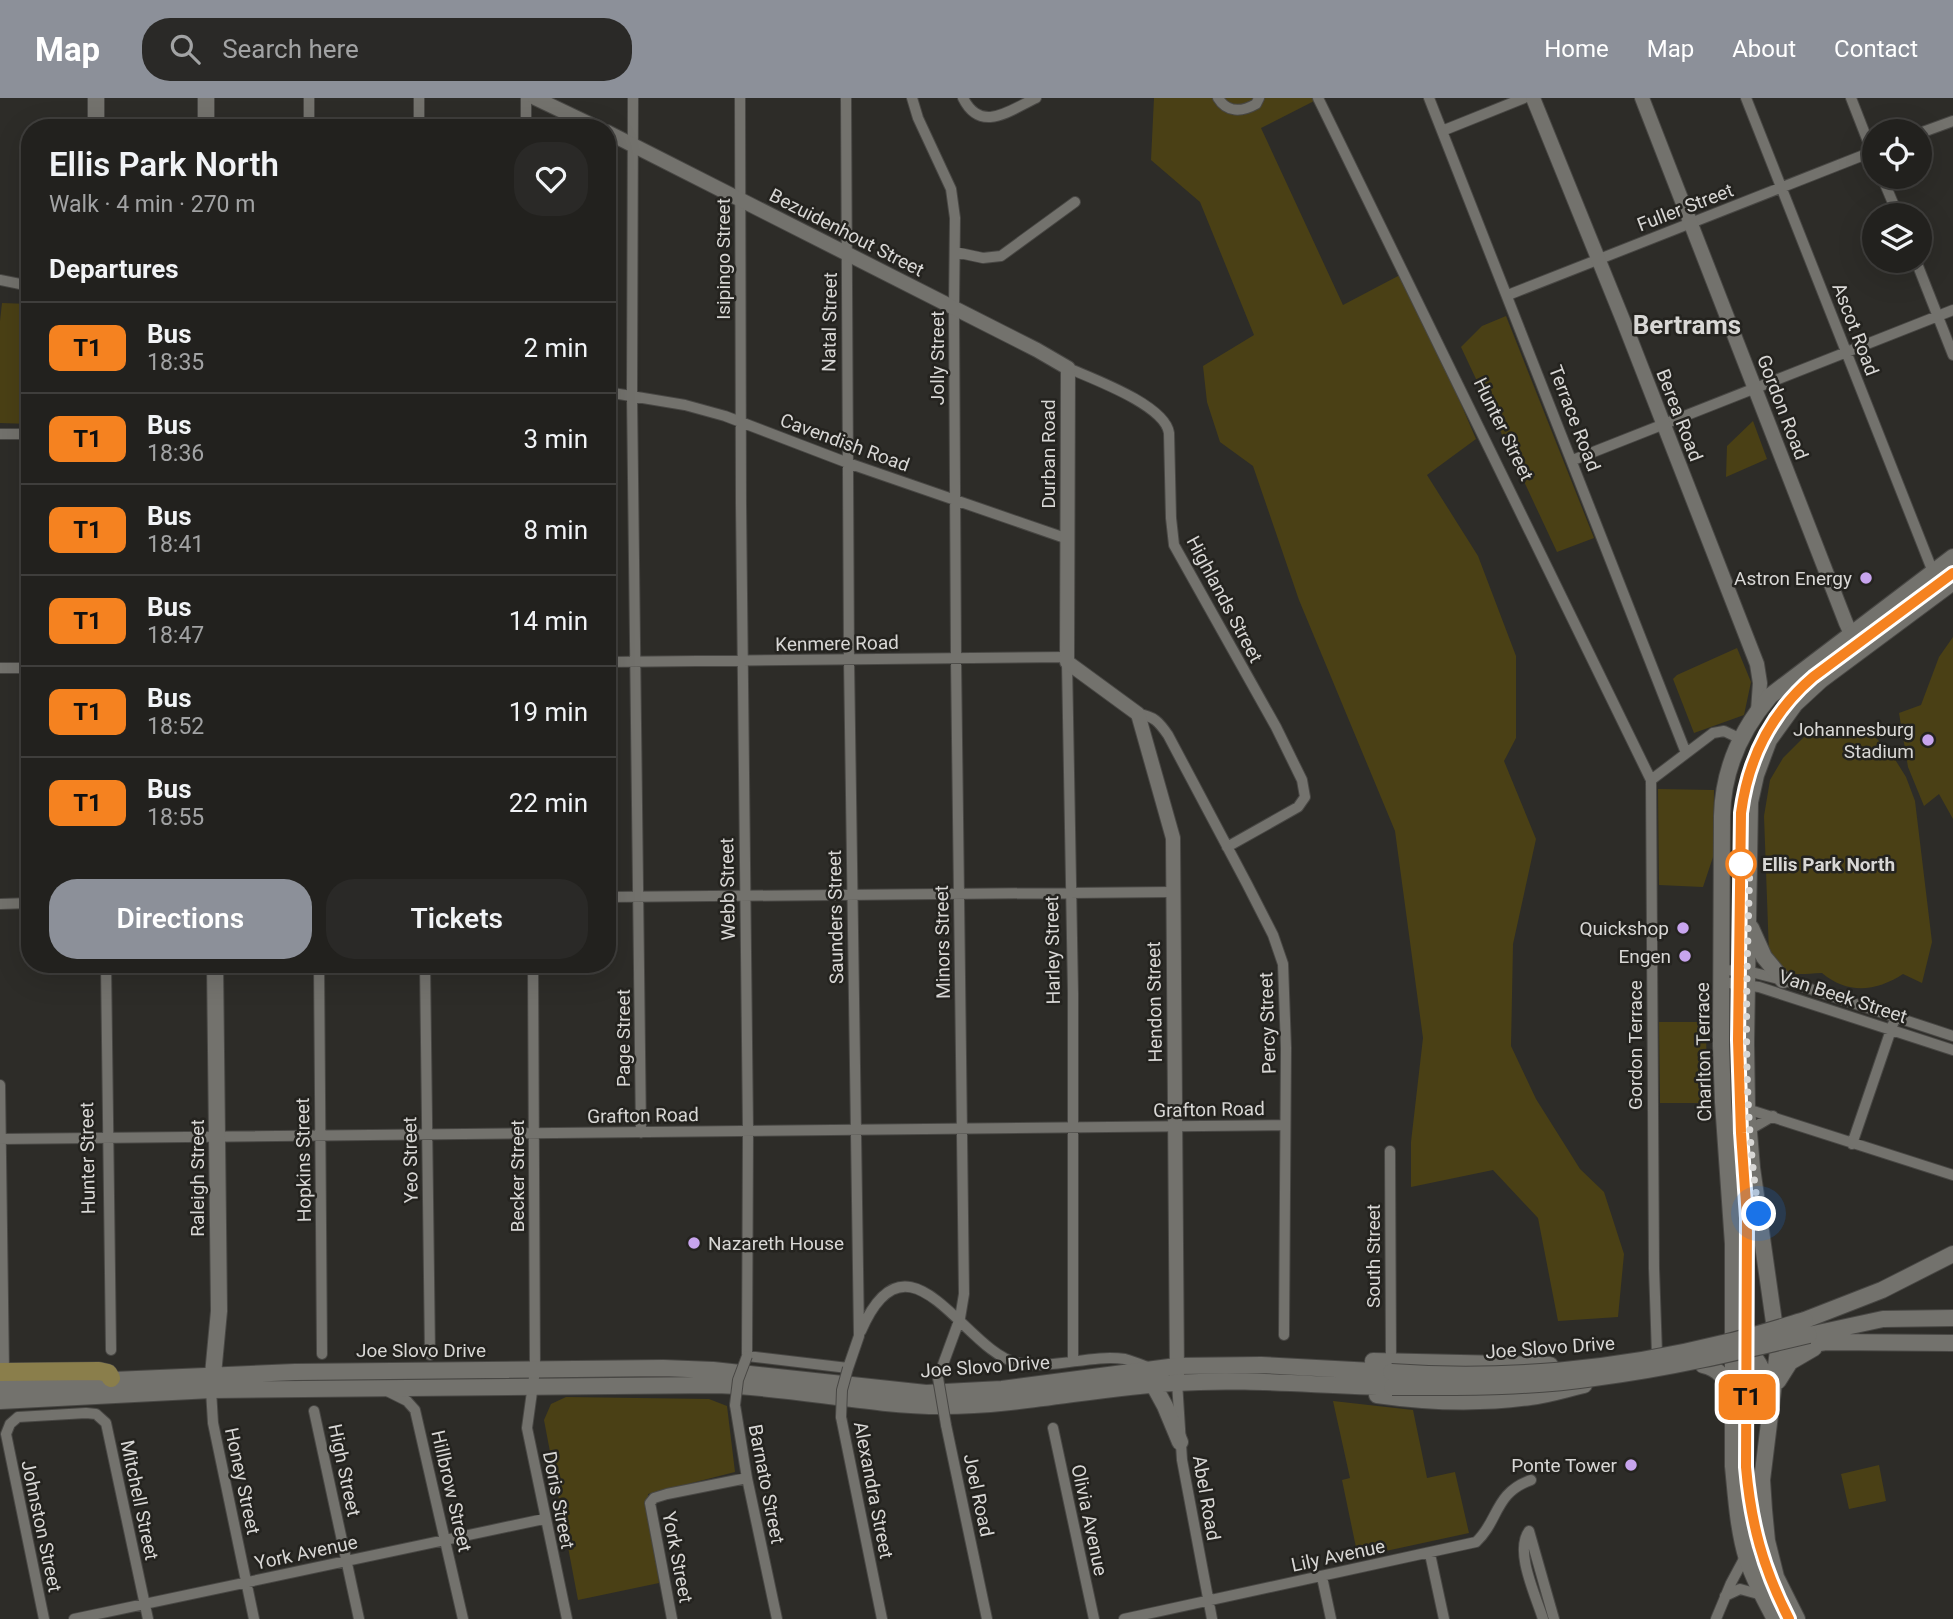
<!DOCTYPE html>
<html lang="en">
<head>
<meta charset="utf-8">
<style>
  :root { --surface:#22211e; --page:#2a2927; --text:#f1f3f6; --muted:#a2a3a4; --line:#3f3e3c; --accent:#8c9099 }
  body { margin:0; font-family:Roboto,sans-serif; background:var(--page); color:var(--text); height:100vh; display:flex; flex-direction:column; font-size:26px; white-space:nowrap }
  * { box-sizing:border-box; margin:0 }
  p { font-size:23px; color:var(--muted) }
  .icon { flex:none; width:38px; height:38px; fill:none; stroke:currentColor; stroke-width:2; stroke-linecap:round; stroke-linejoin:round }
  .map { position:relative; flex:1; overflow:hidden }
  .details { position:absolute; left:21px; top:21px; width:595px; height:854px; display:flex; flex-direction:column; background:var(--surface); border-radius:28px; box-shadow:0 7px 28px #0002,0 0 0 2px var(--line) }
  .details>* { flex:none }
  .badge { padding:0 14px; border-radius:10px; font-size:24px; line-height:46px }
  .fabs { position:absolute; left:1862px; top:21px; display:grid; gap:14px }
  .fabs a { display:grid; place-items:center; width:70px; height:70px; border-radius:50%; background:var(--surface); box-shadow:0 7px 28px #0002,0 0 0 2px var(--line); font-size:35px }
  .you { position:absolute; width:35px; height:35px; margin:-18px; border:5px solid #fff; border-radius:50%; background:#1a73e8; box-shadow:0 0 0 10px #1a73e833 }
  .map>.badge { position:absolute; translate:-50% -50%; box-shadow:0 0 0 4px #fff }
  h2 { padding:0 28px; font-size:26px; line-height:63px }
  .round { display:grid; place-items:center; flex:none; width:74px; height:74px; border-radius:28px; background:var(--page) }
  .summary { display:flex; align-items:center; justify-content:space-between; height:119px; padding:0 28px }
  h1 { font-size:33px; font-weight:600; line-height:52px }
  .button { display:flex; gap:14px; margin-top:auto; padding:14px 28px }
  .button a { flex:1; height:80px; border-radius:28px; background:var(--accent); color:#fff; font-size:28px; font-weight:600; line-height:80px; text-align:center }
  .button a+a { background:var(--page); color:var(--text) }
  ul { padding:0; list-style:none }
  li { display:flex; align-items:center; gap:21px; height:91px; padding:0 28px; border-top:2px solid var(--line) }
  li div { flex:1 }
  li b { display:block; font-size:26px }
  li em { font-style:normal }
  li .badge { min-width:77px; font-weight:700; text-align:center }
  header { display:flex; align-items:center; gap:42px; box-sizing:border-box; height:98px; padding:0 35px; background:var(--accent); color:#fff }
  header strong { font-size:33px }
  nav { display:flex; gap:38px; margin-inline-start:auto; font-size:24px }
  .search { width:490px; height:63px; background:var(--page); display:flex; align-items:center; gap:18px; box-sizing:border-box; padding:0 24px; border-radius:28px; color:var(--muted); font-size:26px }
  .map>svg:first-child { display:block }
  .green { fill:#4a4015 }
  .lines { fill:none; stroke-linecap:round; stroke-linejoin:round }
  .minor-casing { stroke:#484744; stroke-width:12 }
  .tertiary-casing { stroke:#484744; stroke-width:16 }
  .secondary-casing { stroke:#484744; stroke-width:18 }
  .primary-casing { stroke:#484744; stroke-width:19 }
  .minor { stroke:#73726d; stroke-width:10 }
  .tertiary { stroke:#73726d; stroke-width:14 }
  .secondary { stroke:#73726d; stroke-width:16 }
  .primary { stroke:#8a7e4b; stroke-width:18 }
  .minor-bridge-casing { stroke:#484744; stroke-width:12; stroke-linecap:butt }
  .secondary-bridge-casing { stroke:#484744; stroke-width:18; stroke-linecap:butt }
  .minor-bridge { stroke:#73726d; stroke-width:10 }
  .secondary-bridge { stroke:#73726d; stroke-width:16 }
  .line-casing { stroke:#fff; stroke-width:16 }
  .line { stroke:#f58220; stroke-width:10 }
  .walk { stroke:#d8d7d5; stroke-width:7; stroke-dasharray:0 12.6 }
  .poi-dot { fill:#c8a5ee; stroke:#24231f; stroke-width:2.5 }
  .stop-dot { fill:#fff; stroke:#f58220; stroke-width:3.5 }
  .labels { text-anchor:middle; stroke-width:5; stroke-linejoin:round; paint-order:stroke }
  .street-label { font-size:19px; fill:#d8d7d5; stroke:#24231f }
  .poi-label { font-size:19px; fill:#d8d7d5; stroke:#24231f; text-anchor:end }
  .stop-label { font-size:19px; font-weight:bold; fill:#d8d7d5; stroke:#24231f; text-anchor:start }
  .district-label { font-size:26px; font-weight:bold; fill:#d8d7d5; stroke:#24231f }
</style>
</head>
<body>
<header>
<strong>Map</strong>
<div class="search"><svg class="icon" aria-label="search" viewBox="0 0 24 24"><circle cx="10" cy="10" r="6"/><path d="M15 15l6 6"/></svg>Search here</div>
<nav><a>Home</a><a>Map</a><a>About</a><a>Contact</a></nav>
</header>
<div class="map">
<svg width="1953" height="1521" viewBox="0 0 1953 1521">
  <rect width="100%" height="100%" fill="#2d2c28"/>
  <path class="green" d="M 1154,0 L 1320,0 L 1261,30 L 1343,207 L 1400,177 L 1430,234 L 1476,341 L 1427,377 L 1478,458 L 1516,558 L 1516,640 L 1504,663 L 1536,741 L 1513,846 L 1511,948 L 1536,1001 L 1580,1071 L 1604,1094 L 1624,1156 L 1618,1219 L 1558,1223 L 1538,1120 L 1493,1072 L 1411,1089 L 1411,1044 L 1423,940 L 1395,733 L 1299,502 L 1253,368 L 1220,344 L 1207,304 L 1203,268 L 1254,237 L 1200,104 L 1151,62 Z
    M 2,205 L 30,206 L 30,326 L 0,325 L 0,223 Z
    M 1506,218 L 1594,440 L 1557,454 L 1461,249 L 1482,228 Z
    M 1753,323 L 1767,361 L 1726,379 L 1727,348 Z
    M 1953,539 L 1953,721 L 1939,696 L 1924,708 L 1908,669 L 1899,615 L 1921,607 L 1939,559 Z
    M 1737,550 L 1751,584 L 1744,617 L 1694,635 L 1673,581 L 1677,577 Z
    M 1836,628 L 1858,629 L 1875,639 L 1891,655 L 1906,679 L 1915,703 L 1932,844 L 1922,885 L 1903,876 C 1877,893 1848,897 1822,875 C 1795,876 1785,881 1769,856 L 1764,718 L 1770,682 L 1783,660 L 1804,639 Z
    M 1658,691 L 1714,692 L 1713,759 L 1703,789 L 1659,787 Z
    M 1659,924 L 1706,924 L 1707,1005 L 1660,1005 Z
    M 566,1299 L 709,1301 L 727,1308 L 735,1374 L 648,1396 L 659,1485 L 578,1502 L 544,1322 L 551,1306 Z
    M 1333,1303 L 1413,1312 L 1427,1380 L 1455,1374 L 1469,1435 L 1358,1459 L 1342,1382 L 1350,1380 Z
    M 1879,1367 L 1886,1403 L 1849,1411 L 1841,1376 Z"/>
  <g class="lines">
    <defs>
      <path id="minor" d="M 309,0 L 309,30
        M 419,0 L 419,30
        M 526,0 L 526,30
        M 633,0 L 632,298 L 641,1035
        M 740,0 L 741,406 L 748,1033 L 747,1258 L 848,1270 L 859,1238 L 849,562 L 846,0
        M 912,0 L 918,20 L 951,91 L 955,120 L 954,210 L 956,561 L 964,1196 L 960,1220 L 938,1280
        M 963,0 C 981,36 1010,12 1036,0
        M 1218,0 C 1227,15 1242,14 1256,6 L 1259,0
        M 1318,0 L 1651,682
        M 1429,0 L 1686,655
        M 1746,0 L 1933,474
        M 1851,0 L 1874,59
        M 1442,33 L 1524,0
        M 1920,35 L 1953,23
        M 1882,79 L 1898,117
        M 955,154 L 983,160 L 1001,158 L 1075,104
        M 1916,163 L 1953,257
        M 0,182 L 30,188
        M 1508,197 L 1874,53
        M 1068,270 C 1093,281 1165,307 1169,335 L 1171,420 L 1174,447 L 1276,629 L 1302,682 L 1305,699 L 1298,709 L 1227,749
        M 607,294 L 685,307 L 725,318 L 848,365 L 1068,441
        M 0,336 L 30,336
        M 1573,362 L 1953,212
        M 607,564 L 1067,559
        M 1067,564 L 1073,895 L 1073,1263
        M 0,570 L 30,570
        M 1138,616 C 1154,618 1159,624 1168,637 L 1247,786 L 1273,837 L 1283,866 L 1286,950 L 1284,1237
        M 607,799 L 1172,794
        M 0,806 L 30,805
        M 106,866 L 111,1252
        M 319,866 L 322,1256
        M 425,866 L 430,1257
        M 533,866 L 535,1272 L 527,1330 L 567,1521
        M 1722,872 L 1747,873 L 1783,882 L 1953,938
        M 1722,884 L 1759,889 L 1953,952
        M 0,987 L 4,1274
        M 1747,1011 L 1953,1077
        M 1749,1032 L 1773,1018
        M 0,1041 L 1285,1027
        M 1852,1046 L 1893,926
        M 1390,1053 L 1391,1263
        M 861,1233 C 909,1121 965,1255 1018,1265 C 1053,1272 1090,1256 1125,1261 C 1133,1263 1142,1267 1150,1270
        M 1657,1256 L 1654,1170 L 1651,682 L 1713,635 L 1724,633 L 1741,641
        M 1177,1284 L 1182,1362 L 1212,1521
        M 211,1292 L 213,1325 L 254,1521
        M 387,1293 L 407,1303 L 415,1312 L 463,1521
        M 735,1307 L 747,1380 L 777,1521
        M 314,1313 L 359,1521
        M 841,1319 L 882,1521
        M 946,1327 L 987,1521
        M 1053,1330 L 1094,1521
        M 1529,1433 C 1514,1453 1536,1498 1543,1521
        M 1529,1433 L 1554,1521
        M 1430,1456 L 1444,1521
        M 1322,1479 L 1331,1521
        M 1725,1498 L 1740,1491 L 1762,1497
        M 44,1521 L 6,1336 L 10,1326 L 18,1319 L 86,1315 L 96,1316 L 106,1325 L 148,1521
        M 74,1521 L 544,1421
        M 672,1521 L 650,1405 L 654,1400 L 667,1396 L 747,1380
        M 1124,1521 L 1476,1444 C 1499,1423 1494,1395 1531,1382
        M 1716,1521 L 1731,1485 L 1746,1457"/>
      <path id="tertiary" d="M 535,0 L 598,30
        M 1533,0 L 1623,222 L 1757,566 L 1760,585 L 1758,613
        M 1642,0 L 1846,525 L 1859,553
        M 607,34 L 1037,252 L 1068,270 L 1067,564 L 1138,616 L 1173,740 L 1177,1280"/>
      <path id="secondary" d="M 96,0 L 96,30
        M 206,0 L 206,30
        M 1751,830 L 1764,859 L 1783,882
        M 1805,1222 L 1882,1192 L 1953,1156
        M 1809,1237 L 1883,1221 L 1953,1220
        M 1738,1244 C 1757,1254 1765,1278 1772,1297
        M 1781,1251 L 1826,1244 L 1953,1245
        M 1373,1263 L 1550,1267
        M 1703,1267 C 1720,1271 1726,1281 1732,1296
        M 1778,1283 L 1790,1264 L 1814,1250
        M 1153,1286 L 1165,1308 L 1180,1344
        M 0,1287 L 295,1274 L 663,1270 L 713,1272 L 926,1295 L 1002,1291 L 1177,1268 L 1261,1267 L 1391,1274
        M 212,1287 L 219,1213 L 215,866
        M 1377,1297 C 1426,1304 1480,1306 1530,1299 C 1548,1297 1566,1291 1584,1287
        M 0,1303 L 211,1292 L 717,1287 C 793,1289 867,1308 943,1308 C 1021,1308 1097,1289 1175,1285 C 1247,1280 1319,1288 1392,1289
        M 1775,1521 C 1764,1501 1754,1482 1747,1461 C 1738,1432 1736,1398 1733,1368 L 1733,1146 L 1723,1004 L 1721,948 L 1722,718 C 1723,672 1741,632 1770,598 L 1953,459
        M 1797,1521 L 1776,1479 L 1767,1443 L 1764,1412 L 1762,1382 L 1778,1252 L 1752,1070 L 1747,1011 L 1746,945 L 1750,704 L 1756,677 L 1769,642 L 1795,606 L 1821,582 L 1953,484"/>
      <path id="primary" d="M 0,1274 L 99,1273 L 108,1275 L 111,1280"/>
    </defs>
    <use href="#minor" class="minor-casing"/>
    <use href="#tertiary" class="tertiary-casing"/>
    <use href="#secondary" class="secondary-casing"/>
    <use href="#primary" class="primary-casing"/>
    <use href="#minor" class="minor"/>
    <use href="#tertiary" class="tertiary"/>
    <use href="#secondary" class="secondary"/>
    <use href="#primary" class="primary"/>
    <defs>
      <path id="minor-bridge" d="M 938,1280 L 946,1327
        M 735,1307 L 738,1282 L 747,1258
        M 841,1319 L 842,1292 L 848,1270"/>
      <path id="secondary-bridge" d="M 1391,1274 C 1501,1282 1616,1272 1723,1245 C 1750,1239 1778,1230 1805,1222
        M 1392,1289 C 1459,1289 1527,1290 1594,1280 C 1667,1271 1738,1254 1809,1237"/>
    </defs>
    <use href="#minor-bridge" class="minor-bridge-casing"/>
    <use href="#secondary-bridge" class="secondary-bridge-casing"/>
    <use href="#minor-bridge" class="minor-bridge"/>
    <use href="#secondary-bridge" class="secondary-bridge"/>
  </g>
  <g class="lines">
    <defs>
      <path id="line" d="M 1789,1521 C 1763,1470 1751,1426 1746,1369 L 1747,1120 L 1741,1035 L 1738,942 L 1741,715 C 1748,661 1771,615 1813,579 L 1953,475"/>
    </defs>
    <use href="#line" class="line-casing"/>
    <use href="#line" class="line"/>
    <path class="walk" d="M 1741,766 L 1750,764 C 1747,882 1741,999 1759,1116"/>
  </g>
  <g class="poi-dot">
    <circle cx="1866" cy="480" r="7"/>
    <circle cx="1928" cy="642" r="7"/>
    <circle cx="1683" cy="830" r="7"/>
    <circle cx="1685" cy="858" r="7"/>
    <circle cx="694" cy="1145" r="7"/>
    <circle cx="1631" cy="1367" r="7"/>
  </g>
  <circle class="stop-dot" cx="1741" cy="766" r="14"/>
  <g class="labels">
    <g class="street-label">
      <text transform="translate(1685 109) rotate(-21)" y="7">Fuller Street</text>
      <text transform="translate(847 134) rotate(27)" y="7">Bezuidenhout Street</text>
      <text transform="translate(723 161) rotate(-90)" y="7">Isipingo Street</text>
      <text transform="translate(829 224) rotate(-89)" y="7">Natal Street</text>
      <text transform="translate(1856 231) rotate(69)" y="7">Ascot Road</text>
      <text transform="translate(937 260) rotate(-90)" y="7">Jolly Street</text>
      <text transform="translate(1783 309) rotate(69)" y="7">Gordon Road</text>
      <text transform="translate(1680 317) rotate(69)" y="7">Berea Road</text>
      <text transform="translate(1575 320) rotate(69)" y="7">Terrace Road</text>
      <text transform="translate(1504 331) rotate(64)" y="7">Hunter Street</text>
      <text transform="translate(845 344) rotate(20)" y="7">Cavendish Road</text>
      <text transform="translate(1048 356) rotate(-90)" y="7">Durban Road</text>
      <text transform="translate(1225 501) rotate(62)" y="7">Highlands Street</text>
      <text transform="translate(837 545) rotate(-1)" y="7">Kenmere Road</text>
      <text transform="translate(727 791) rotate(-91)" y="7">Webb Street</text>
      <text transform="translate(835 819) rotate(-91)" y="7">Saunders Street</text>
      <text transform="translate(942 844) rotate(-91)" y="7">Minors Street</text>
      <text transform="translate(1052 852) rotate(-91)" y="7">Harley Street</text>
      <text transform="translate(1843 898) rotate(18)" y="7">Van Beek Street</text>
      <text transform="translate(1154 904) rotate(-91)" y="7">Hendon Street</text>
      <text transform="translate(1267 925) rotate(-92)" y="7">Percy Street</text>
      <text transform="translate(623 940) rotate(-90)" y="7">Page Street</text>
      <text transform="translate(1635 947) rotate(-90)" y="7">Gordon Terrace</text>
      <text transform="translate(1703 954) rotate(-91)" y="7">Charlton Terrace</text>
      <text transform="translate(1209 1011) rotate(-1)" y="7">Grafton Road</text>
      <text transform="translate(643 1017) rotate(-1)" y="7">Grafton Road</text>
      <text transform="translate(87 1060) rotate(-91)" y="7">Hunter Street</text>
      <text transform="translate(303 1062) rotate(-91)" y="7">Hopkins Street</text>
      <text transform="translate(410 1062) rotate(-91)" y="7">Yeo Street</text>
      <text transform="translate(517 1078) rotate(-90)" y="7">Becker Street</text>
      <text transform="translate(197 1080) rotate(-90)" y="7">Raleigh Street</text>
      <text transform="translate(1373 1158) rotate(-90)" y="7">South Street</text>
      <text transform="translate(1550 1249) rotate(-4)" y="7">Joe Slovo Drive</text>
      <text x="421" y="1259">Joe Slovo Drive</text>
      <text transform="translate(985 1268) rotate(-4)" y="7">Joe Slovo Drive</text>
      <text transform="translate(345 1372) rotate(78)" y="7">High Street</text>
      <text transform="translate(243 1383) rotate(78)" y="7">Honey Street</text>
      <text transform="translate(767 1386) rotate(79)" y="7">Barnato Street</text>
      <text transform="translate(874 1392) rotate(79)" y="7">Alexandra Street</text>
      <text transform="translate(452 1393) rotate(77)" y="7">Hillbrow Street</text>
      <text transform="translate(979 1397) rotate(78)" y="7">Joel Road</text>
      <text transform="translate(1207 1400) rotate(80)" y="7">Abel Road</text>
      <text transform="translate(140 1402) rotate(78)" y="7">Mitchell Street</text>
      <text transform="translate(559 1402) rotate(79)" y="7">Doris Street</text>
      <text transform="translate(1090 1422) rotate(78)" y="7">Olivia Avenue</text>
      <text transform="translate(42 1428) rotate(78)" y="7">Johnston Street</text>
      <text transform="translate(306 1454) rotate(-12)" y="7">York Avenue</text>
      <text transform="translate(1338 1457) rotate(-12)" y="7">Lily Avenue</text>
      <text transform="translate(678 1459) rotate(79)" y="7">York Street</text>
    </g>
    <g class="poi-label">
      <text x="1852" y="487">Astron Energy</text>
      <text x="1914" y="638">Johannesburg<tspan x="1914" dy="22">Stadium</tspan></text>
      <text x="1669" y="837">Quickshop</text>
      <text x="1671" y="865">Engen</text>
      <text x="708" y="1152" text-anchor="start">Nazareth House</text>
      <text x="1617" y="1374">Ponte Tower</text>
    </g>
    <g class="stop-label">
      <text x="1762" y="773">Ellis Park North</text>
    </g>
    <g class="district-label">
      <text x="1687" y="236">Bertrams</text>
    </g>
  </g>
</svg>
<div class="fabs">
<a><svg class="icon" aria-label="locate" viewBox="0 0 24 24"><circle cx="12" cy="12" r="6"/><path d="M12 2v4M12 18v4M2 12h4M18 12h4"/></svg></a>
<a><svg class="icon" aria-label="layers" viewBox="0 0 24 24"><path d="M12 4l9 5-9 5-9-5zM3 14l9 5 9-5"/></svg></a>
</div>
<div class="you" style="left:1759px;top:1116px"></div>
<b class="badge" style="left:1747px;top:1299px;background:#f58220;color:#111">T1</b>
<section class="details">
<div class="summary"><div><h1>Ellis Park North</h1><p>Walk · 4 min · 270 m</p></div><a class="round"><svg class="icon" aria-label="heart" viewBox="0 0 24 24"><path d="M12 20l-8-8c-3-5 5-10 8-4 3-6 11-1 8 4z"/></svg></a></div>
<h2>Departures</h2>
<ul>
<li><span class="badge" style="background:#f58220;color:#111">T1</span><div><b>Bus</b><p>18:35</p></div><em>2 min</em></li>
<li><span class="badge" style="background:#f58220;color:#111">T1</span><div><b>Bus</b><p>18:36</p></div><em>3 min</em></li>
<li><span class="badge" style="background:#f58220;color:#111">T1</span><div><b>Bus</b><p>18:41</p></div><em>8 min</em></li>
<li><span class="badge" style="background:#f58220;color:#111">T1</span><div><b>Bus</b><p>18:47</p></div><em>14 min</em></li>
<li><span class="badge" style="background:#f58220;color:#111">T1</span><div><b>Bus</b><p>18:52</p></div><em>19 min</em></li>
<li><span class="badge" style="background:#f58220;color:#111">T1</span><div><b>Bus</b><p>18:55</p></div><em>22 min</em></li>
</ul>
<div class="button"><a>Directions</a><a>Tickets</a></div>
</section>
</div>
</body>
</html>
